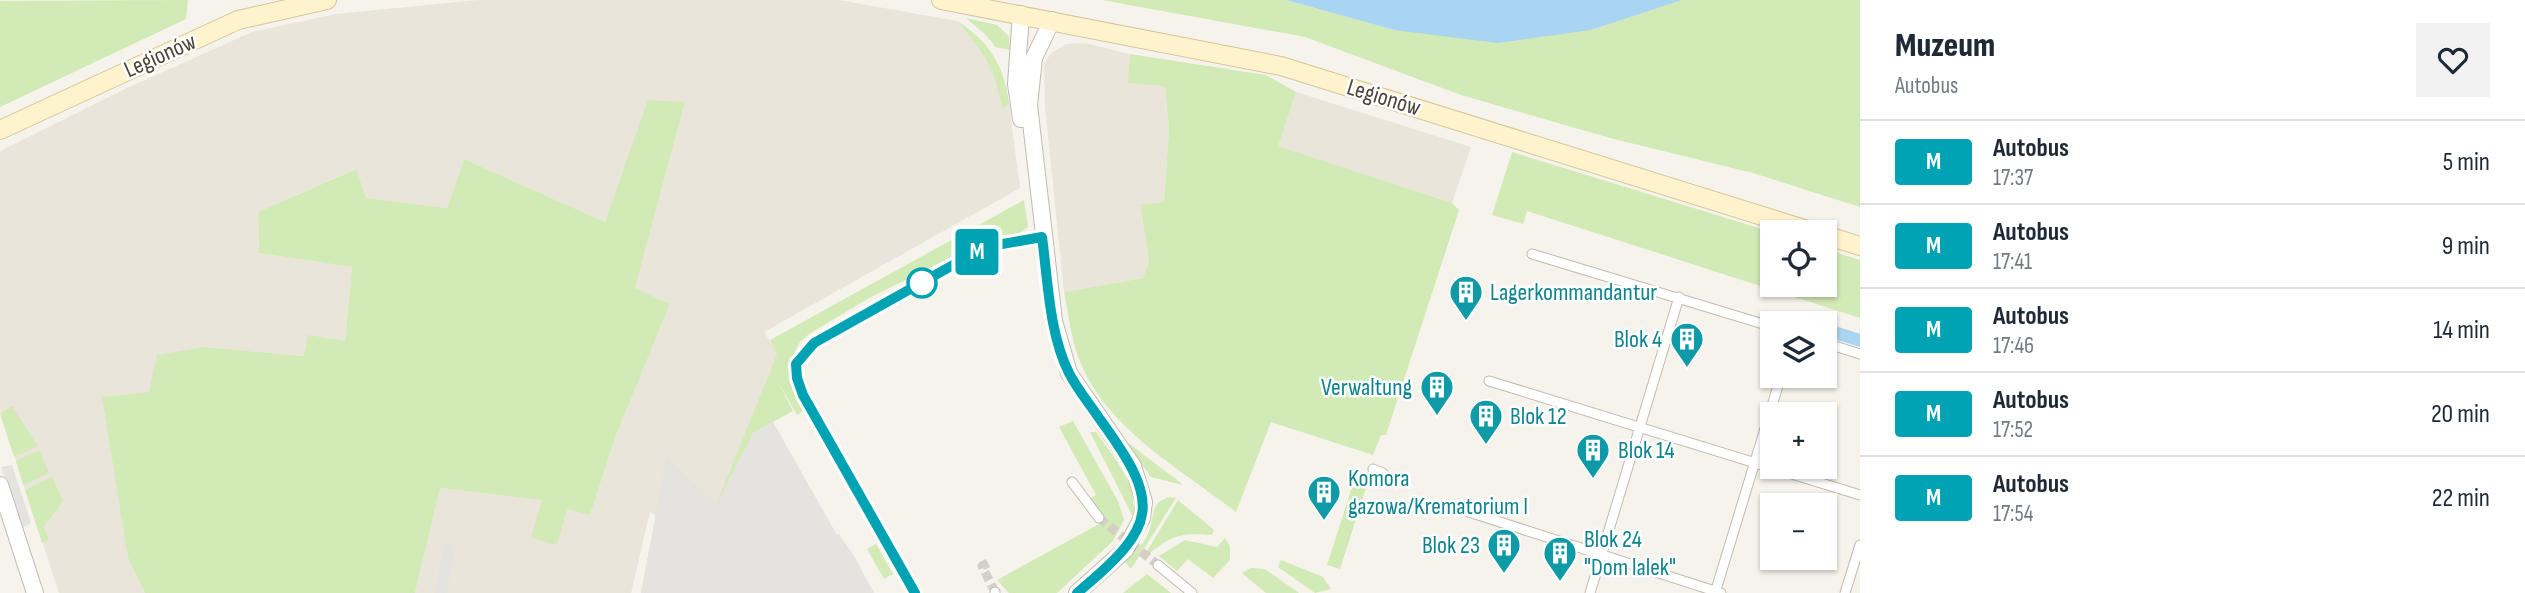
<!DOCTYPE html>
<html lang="pl">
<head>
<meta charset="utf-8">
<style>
  :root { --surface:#fff; --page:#f2f2f3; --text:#1f2937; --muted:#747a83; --line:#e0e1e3 }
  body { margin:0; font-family:"Sofia Sans Condensed",sans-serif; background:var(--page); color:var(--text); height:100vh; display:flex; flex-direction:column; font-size:26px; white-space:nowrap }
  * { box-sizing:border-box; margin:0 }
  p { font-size:23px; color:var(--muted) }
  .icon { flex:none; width:38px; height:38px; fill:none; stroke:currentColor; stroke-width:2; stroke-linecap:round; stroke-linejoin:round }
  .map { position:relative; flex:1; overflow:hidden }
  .panel { display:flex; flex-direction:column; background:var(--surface); width:665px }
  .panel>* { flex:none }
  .badge { padding:0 14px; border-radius:5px; font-size:24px; line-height:46px }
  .fabs { position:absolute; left:1760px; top:220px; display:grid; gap:14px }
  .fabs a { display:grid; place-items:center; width:77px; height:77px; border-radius:0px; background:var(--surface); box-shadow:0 2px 5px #0004; font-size:35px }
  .map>.badge { position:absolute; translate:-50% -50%; box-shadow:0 0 0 4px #fff }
  .round { display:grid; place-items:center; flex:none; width:74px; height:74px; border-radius:0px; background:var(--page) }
  .summary { display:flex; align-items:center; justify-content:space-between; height:119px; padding:0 35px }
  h1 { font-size:33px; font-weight:800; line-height:52px }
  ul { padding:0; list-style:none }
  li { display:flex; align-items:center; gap:21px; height:84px; padding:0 35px; border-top:2px solid var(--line) }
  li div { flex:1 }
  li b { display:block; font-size:26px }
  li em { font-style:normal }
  li .badge { min-width:77px; font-weight:700; text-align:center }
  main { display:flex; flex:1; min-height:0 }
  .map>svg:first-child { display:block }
  .residential { fill:#eae5da }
  .green { fill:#d2eab5 }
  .parking { fill:#e5e3e0 }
  .water { fill:#a9d4f2 }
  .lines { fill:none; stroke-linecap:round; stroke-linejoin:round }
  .pedestrian-tunnel { stroke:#d4d0c8; stroke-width:9; stroke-dasharray:9 4.5; stroke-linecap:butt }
  .pedestrian-casing { stroke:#c2bbae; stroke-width:11 }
  .tertiary-casing { stroke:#c2bbae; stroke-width:18 }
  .secondary-casing { stroke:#d6c79b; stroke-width:20 }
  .pedestrian { stroke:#fff; stroke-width:9 }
  .tertiary { stroke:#fff; stroke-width:16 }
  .secondary { stroke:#fff3cd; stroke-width:18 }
  .line-casing { stroke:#fff; stroke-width:16 }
  .line { stroke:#00a3b4; stroke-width:10 }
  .stop-dot { fill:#fff; stroke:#00a3b4; stroke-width:3.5 }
  .labels { text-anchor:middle; stroke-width:5; stroke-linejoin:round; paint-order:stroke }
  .street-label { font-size:24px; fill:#4b4439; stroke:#fff }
  .culture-label { font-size:24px; fill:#0d838f; stroke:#fff; text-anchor:start }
</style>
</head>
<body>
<main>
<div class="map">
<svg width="1860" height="593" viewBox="0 0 1860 593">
  <rect width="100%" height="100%" fill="#f6f3ec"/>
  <path class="residential" d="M 478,0 L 839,0 L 957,21 L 987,57 L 997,80 L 1002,107 L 1009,104 L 1020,188 L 764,332 L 778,354 L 716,506 L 667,458 L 657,516 L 650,512 L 631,593 L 415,593 L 440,488 L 543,500 L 557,544 L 567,508 L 590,515 L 615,438 L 670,304 L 635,288 L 685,102 L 610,209 L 605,222 L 464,159 L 447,208 L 366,198 L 355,169 L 258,212 L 259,253 L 352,267 L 345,341 L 305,356 L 204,347 L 149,393 L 103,398 L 128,558 L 145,593 L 59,593 L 0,412 L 0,151 L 127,88 L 252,32 L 336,14 Z
    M 1085,43 L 1130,54 L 1129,83 L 1165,85 L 1169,129 L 1164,202 L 1140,206 L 1149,260 L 1143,278 L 1064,292 L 1045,107 L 1044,64 L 1051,53 L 1066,44 Z
    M 1296,92 L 1471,147 L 1452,203 L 1277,146 Z"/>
  <path class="green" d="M 188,0 L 186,19 L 0,107 L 0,1 Z
    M 1102,0 L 1286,0 L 1394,30 L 1591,30 L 1682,0 L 1860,0 L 1860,207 L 1753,173 L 1610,138 L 1461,95 L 1305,37 Z
    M 966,18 L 997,25 L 1009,36 L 1010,50 L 995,47 L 987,36 Z
    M 957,21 C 988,40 1005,66 1009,104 L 1002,108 C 995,67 983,52 957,21 Z
    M 1130,54 L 1266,75 L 1296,92 L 1278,146 L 1452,203 L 1459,210 L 1386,435 L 1381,435 L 1373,455 L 1271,422 L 1236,512 C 1178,467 1098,424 1076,350 C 1070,331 1068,311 1064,292 L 1143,278 L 1149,260 L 1140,205 L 1164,202 L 1169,129 L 1165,86 L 1128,83 Z
    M 648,100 L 685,102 L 635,288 L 670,304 L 615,438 L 590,515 L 567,509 L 557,545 L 531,538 L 542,500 L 440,488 L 415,593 L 145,593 L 128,558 L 102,397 L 149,392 L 157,355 L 204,347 L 304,356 L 308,335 L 345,341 L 352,267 L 259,253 L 258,212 L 356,169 L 366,198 L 447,208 L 464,159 L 605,222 Z
    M 1512,152 L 1775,233 L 1773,285 L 1825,285 L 1825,249 L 1860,260 L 1860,318 L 1527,211 L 1523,224 L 1492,215 Z
    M 1024,200 L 1028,227 L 1019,233 L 992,237 L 869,298 L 809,334 L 800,342 L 788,365 L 791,383 L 805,410 L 797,415 L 777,380 L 793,411 L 753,433 L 718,548 L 641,593 L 667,457 L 716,505 L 777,354 L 770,340 Z
    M 12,406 L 38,446 L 14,457 L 0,414 Z
    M 1073,421 L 1118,501 L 1124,520 L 1113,541 L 1057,593 L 1009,593 L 997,580 L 1101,523 L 1088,500 L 1096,495 L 1059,427 Z
    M 1090,432 L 1096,432 C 1116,460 1137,483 1134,519 Z
    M 1123,439 L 1181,483 L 1182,485 L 1151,477 Z
    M 39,450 L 49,473 L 23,485 L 16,461 Z
    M 52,477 L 63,501 L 44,527 L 49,540 L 42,543 L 25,490 Z
    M 1354,481 L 1368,482 L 1340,569 L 1327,565 Z
    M 1171,497 L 1176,498 L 1131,569 L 1125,562 C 1133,554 1142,546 1147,536 C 1156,518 1148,501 1171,497 Z
    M 1178,500 L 1214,530 L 1212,535 C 1175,532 1168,538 1141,561 Z
    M 1225,538 L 1230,546 L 1230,560 L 1213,578 L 1188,559 L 1177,571 L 1159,556 L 1185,540 L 1217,547 Z
    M 876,544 L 893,574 L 884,579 L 867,549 Z
    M 1281,560 L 1323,577 L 1331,589 L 1315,593 L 1278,567 Z
    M 1251,568 L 1265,569 L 1299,593 L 1266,593 L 1242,573 Z
    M 1147,574 L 1171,593 L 1123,593 Z"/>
  <path class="parking" d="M 773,422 L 837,535 L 839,534 L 854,556 L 874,593 L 641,593 L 667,457 L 716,505 L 753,433 Z
    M 12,465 L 31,523 L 21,529 L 1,467 Z
    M 444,544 L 455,546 L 447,593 L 435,593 Z"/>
  <path class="water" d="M 1286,0 L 1682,0 L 1591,30 L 1498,43 L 1394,30 Z
    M 1814,319 L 1860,334 L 1860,347 L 1825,336 L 1825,324 L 1812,324 Z"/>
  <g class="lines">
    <path class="pedestrian-tunnel" d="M 1099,518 L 1158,565
      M 988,563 L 982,566 L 995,592"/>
    <defs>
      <path id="pedestrian" d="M 1532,254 L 1773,327
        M 1825,343 L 1860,354
        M 1489,381 L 1860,495
        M 1373,469 L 1383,473
        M 1072,482 L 1099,518
        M 1447,505 L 1721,593
        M 1158,565 L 1192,593
        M 995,592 L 995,593
        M 1590,593 L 1679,297
        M 1715,593 L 1781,376
        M 1845,593 L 1860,545"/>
      <path id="tertiary" d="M 1021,14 L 1016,84 L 1021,119
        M 1052,20 L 1034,58 L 1029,105 L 1054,321 L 1069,373 L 1133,466 L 1144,502 L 1142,518 L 1125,550 L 1077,593
        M 0,485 L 35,593"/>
      <path id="secondary" d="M 941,0 L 1281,66 L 1817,233
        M 0,130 L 238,20 L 327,0
        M 1825,235 L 1860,246"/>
    </defs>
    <use href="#pedestrian" class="pedestrian-casing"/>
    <use href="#tertiary" class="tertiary-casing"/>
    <use href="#secondary" class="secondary-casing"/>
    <use href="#pedestrian" class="pedestrian"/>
    <use href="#tertiary" class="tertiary"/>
    <use href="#secondary" class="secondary"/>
  </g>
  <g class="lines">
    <defs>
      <path id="line" d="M 915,593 L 803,395 L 797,378 L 796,364 L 814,343 L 971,255 L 991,246 L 1042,237 C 1048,281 1049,333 1069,373 C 1077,389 1089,403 1099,418 C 1162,504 1159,525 1077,593"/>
    </defs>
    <use href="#line" class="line-casing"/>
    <use href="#line" class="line"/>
  </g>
  <defs>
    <symbol id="building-pin" viewBox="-11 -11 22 30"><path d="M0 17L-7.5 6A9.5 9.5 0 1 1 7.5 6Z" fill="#0f9aa8" stroke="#fff"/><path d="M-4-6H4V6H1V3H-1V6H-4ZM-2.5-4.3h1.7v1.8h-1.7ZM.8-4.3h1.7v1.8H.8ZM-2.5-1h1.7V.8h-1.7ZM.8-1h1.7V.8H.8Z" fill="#fff"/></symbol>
  </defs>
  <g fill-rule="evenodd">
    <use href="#building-pin" x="1447" y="273" width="38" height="52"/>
    <use href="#building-pin" x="1668" y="320" width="38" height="52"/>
    <use href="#building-pin" x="1418" y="368" width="38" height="52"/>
    <use href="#building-pin" x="1467" y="397" width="38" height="52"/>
    <use href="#building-pin" x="1574" y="431" width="38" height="52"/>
    <use href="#building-pin" x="1305" y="473" width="38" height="52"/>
    <use href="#building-pin" x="1485" y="526" width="38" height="52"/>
    <use href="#building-pin" x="1541" y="534" width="38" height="52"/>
  </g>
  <circle class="stop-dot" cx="922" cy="283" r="14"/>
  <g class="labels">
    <g class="street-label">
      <text transform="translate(160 55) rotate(-24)" y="8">Legionów</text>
      <text transform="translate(1384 97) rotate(17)" y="8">Legionów</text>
    </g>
    <g class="culture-label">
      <text x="1490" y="300">Lagerkommandantur</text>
      <text x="1662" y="347" text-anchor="end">Blok 4</text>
      <text x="1412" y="395" text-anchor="end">Verwaltung</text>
      <text x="1510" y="424">Blok 12</text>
      <text x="1618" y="458">Blok 14</text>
      <text x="1348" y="486">Komora<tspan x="1348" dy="28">gazowa/Krematorium I</tspan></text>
      <text x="1584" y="547">Blok 24<tspan x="1584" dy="28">"Dom lalek"</tspan></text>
      <text x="1480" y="553" text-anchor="end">Blok 23</text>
    </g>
  </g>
</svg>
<div class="fabs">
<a><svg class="icon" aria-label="locate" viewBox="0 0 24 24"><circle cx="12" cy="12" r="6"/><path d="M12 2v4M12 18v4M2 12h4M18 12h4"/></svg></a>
<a><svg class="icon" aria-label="layers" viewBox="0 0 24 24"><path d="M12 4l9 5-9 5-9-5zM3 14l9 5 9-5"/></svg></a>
<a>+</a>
<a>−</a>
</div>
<b class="badge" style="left:977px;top:252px;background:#00a3b4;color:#fff">M</b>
</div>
<section class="panel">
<div class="summary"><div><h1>Muzeum</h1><p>Autobus</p></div><a class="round"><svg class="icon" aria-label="heart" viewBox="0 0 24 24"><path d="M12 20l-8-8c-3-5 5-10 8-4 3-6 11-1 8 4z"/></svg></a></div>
<ul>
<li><span class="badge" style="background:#00a3b4;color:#fff">M</span><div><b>Autobus</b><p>17:37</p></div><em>5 min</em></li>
<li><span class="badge" style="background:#00a3b4;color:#fff">M</span><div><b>Autobus</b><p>17:41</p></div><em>9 min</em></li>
<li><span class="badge" style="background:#00a3b4;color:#fff">M</span><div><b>Autobus</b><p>17:46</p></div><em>14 min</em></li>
<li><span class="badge" style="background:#00a3b4;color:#fff">M</span><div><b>Autobus</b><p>17:52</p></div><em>20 min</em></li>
<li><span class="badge" style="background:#00a3b4;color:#fff">M</span><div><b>Autobus</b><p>17:54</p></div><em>22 min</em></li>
</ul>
</section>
</main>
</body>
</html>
